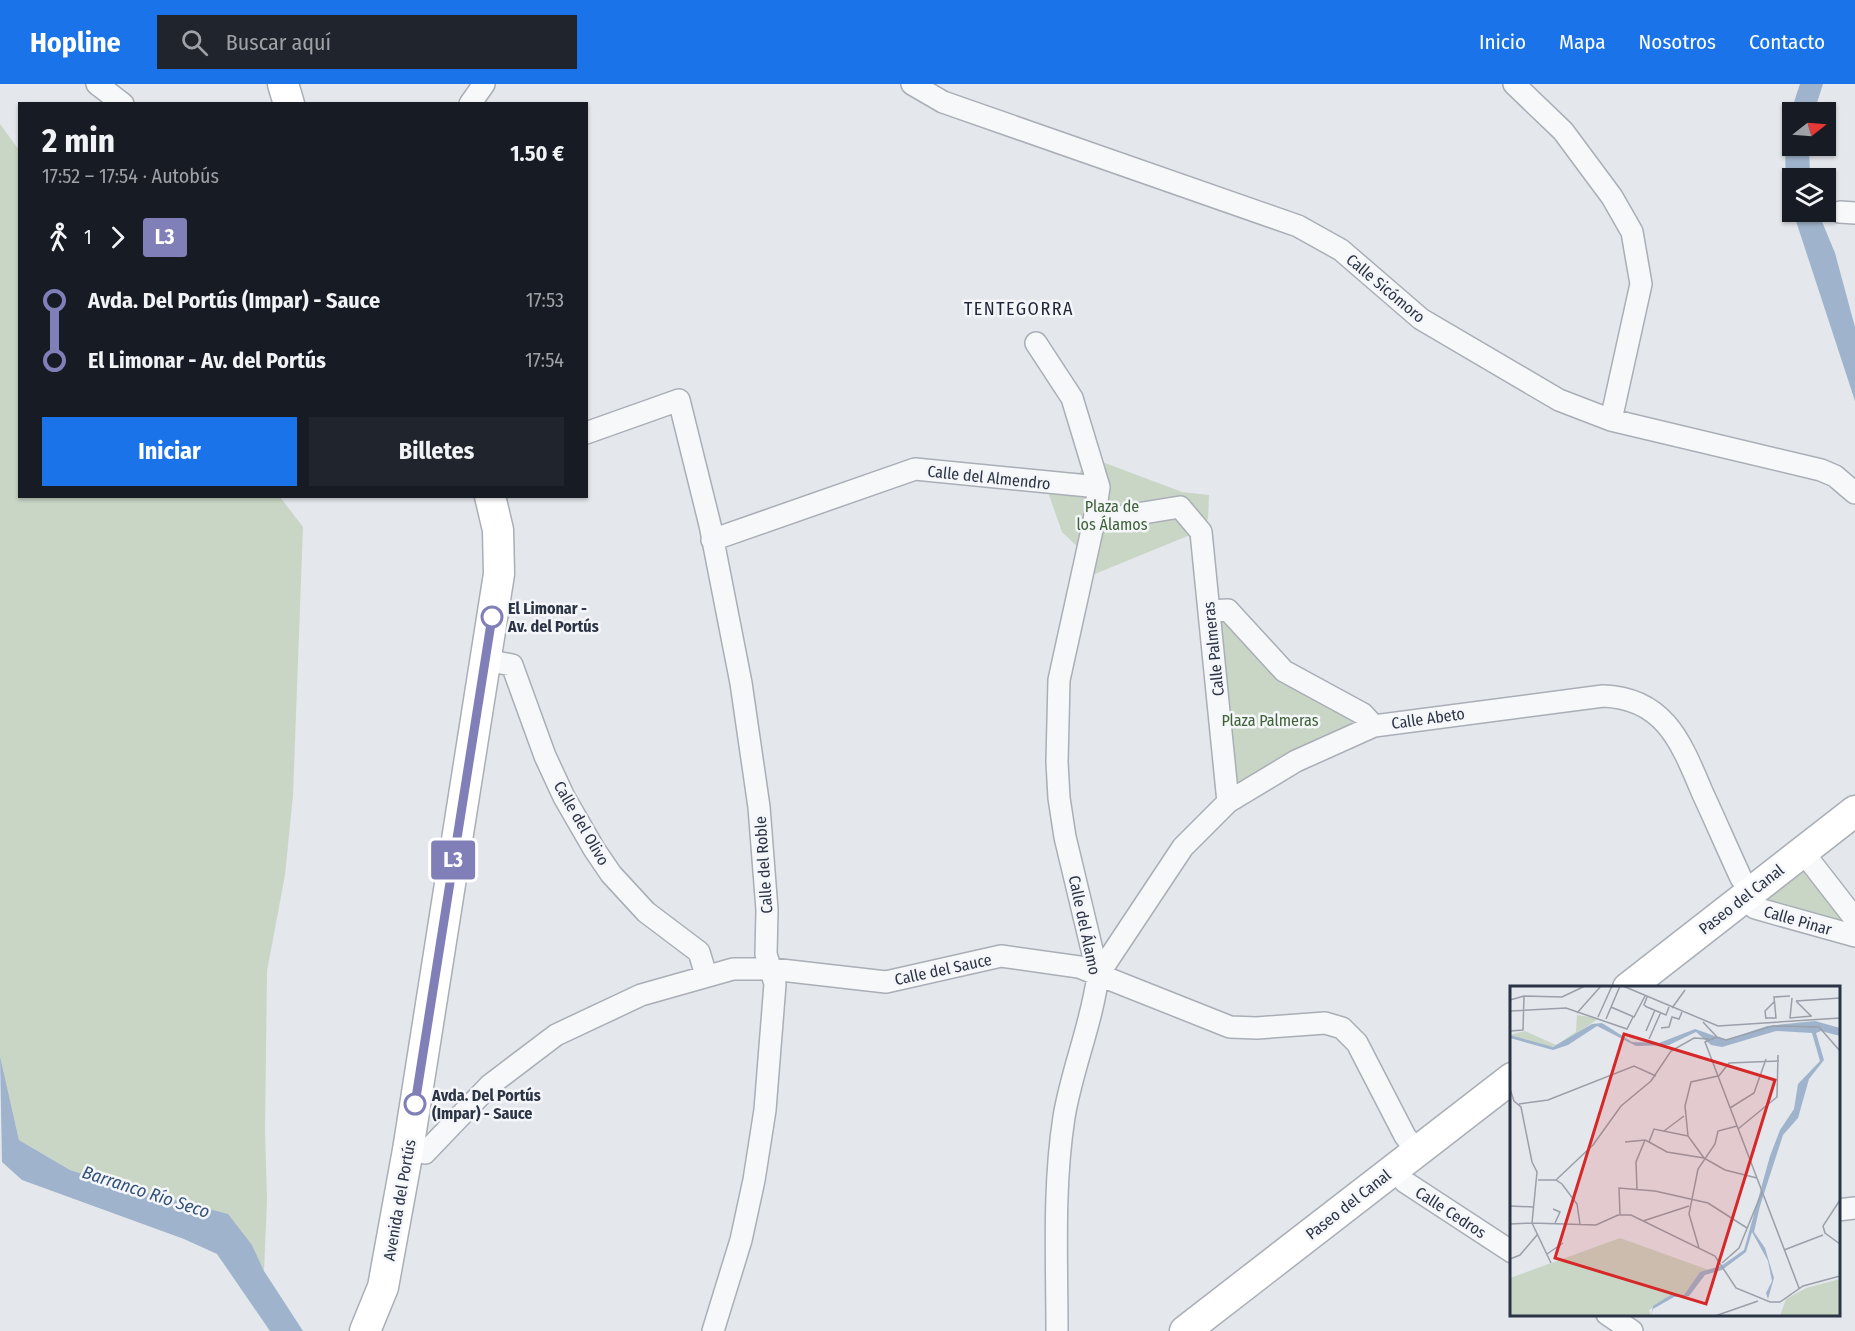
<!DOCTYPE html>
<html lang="es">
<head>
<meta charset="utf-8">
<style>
  :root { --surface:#171b24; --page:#20242c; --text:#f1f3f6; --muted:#9ea1a6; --accent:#1a73e8 }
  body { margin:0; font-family:"Fira Sans Condensed",sans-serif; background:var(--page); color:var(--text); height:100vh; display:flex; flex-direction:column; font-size:22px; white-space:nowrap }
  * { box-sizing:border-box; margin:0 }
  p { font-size:20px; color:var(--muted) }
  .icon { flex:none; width:33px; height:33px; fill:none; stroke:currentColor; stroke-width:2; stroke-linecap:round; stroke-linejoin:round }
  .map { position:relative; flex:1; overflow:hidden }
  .panel { position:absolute; left:18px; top:18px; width:570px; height:396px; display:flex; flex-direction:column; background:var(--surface); border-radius:0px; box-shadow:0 2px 4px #0004 }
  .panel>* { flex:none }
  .badge { padding:0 12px; border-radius:4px; font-size:21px; line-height:39px }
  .needle { width:39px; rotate:73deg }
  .tools { position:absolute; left:1782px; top:18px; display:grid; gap:12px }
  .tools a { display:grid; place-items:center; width:54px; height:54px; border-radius:0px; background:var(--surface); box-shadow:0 2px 4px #0004; font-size:30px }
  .map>.badge { position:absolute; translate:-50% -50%; box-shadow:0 0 0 3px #fff }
  .legs { display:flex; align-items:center; gap:9px; height:66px; padding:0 24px; font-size:20px }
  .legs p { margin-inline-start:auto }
  .summary { display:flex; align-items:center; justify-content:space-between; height:102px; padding:0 24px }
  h1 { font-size:33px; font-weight:700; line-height:45px }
  .cta { display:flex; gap:12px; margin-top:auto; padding:12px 24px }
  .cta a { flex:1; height:69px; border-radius:0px; background:var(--accent); color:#fff; font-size:24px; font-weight:700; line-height:69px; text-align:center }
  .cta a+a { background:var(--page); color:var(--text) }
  ul { padding:0 24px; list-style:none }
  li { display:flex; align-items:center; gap:21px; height:60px; font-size:22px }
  li i { display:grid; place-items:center; width:9px; height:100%; margin:0 8px; background:currentColor }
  li i::after { content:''; width:15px; height:15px; margin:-8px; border:4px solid; border-radius:50%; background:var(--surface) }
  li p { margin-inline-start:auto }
  li:first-child i { background:linear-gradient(#0000 50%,currentColor 0) }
  li:last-child i { background:linear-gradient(currentColor 50%,#0000 0) }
  header { display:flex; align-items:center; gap:36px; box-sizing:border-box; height:84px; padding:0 30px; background:var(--accent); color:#fff }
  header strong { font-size:28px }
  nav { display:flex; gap:33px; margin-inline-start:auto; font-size:21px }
  .search { width:420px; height:54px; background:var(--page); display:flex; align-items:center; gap:15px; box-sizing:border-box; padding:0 21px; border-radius:0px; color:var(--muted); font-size:22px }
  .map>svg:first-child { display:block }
  .green { fill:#c9d6c5 }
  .water { fill:#9fb4cc }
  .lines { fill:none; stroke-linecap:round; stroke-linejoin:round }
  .street-casing { stroke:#a9aeb7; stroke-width:24 }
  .secondary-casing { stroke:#a9aeb7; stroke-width:33 }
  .street { stroke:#f7f8fa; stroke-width:21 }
  .secondary { stroke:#fff; stroke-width:30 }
  .line-1-casing { stroke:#fff; stroke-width:14 }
  .line-1 { stroke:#817fb8; stroke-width:9 }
  .stop-1-dot { fill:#fff; stroke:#817fb8; stroke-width:3 }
  .labels { text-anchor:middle; stroke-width:5; stroke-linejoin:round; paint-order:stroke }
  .street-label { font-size:16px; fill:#2b3445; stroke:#f4f6f9 }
  .park-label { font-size:16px; fill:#3f6138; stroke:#f4f6f9 }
  .stop-label { font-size:16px; font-weight:bold; fill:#2b3445; stroke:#f4f6f9; text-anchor:start }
  .neighbourhood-label { font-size:18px; letter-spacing:1.5px; fill:#1d2536; stroke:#f4f6f9 }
  .water-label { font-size:18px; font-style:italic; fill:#34527a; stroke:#f4f6f9 }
  .inset-road { fill:none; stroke:#9a9fa9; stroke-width:1.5 }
  .view { fill:#d62828; fill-opacity:0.15; stroke:#d62828; stroke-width:3 }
  .inset-edge { fill:none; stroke:#2b3445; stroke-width:3 }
</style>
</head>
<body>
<header>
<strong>Hopline</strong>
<div class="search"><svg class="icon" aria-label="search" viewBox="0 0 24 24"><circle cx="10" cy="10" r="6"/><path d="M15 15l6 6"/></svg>Buscar aquí</div>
<nav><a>Inicio</a><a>Mapa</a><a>Nosotros</a><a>Contacto</a></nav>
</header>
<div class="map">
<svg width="1855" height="1247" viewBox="0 0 1855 1247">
  <rect width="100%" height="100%" fill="#e4e7ec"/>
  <path class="green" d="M 0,40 L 19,66 L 20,412 L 280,413 L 303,443 L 293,711 L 285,791 L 267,887 L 265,1046 L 267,1116 L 264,1187 L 252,1161 L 121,1102 L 70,1086 L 19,1056 L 0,972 Z
    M 1105,379 L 1182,408 L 1209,411 L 1208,435 L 1190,451 L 1090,492 L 1080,465 L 1062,448 L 1048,408 L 1078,391 L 1085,380 Z
    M 1228,526 L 1255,559 L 1374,642 L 1228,718 L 1209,527 Z
    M 1803,768 L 1855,852 L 1755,824 Z"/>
  <path class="water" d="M 1800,0 L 1823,0 L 1814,28 L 1792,28 L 1792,62 L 1809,62 L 1810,94 L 1792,94 L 1792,124 C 1780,82 1785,41 1800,0 Z
    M 1793,128 L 1818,128 L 1835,169 L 1855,243 L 1855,317 Z
    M 0,972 L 19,1056 L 70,1086 L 121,1102 L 228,1130 L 252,1161 L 264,1187 L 303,1247 L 270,1247 L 217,1170 L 184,1155 L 22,1096 L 2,1078 Z"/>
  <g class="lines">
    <defs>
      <path id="street" d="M 97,0 L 123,20
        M 912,0 L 943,18 L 1298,142 L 1341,166 L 1421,235 L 1559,316 L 1611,336 L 1821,386 L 1835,392 L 1855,409
        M 1514,0 L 1563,47 L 1612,113 L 1632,148 L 1641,200 L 1611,336
        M 470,20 L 484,0
        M 1840,128 L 1855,129
        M 1036,259 L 1072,314 L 1099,403
        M 586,349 L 679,316 L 710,441 L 741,599 L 759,723 L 767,826 L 766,870 L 775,900 L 765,1026 L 754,1096 L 741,1156 L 713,1247
        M 1094,437 L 1180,423 L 1201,448 L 1228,718
        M 712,456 L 915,385 L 1099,403 L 1094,437 L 1059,596 L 1057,678 L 1059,714 L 1065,753 L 1098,891 C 1092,939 1072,985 1064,1033 C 1053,1104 1057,1176 1057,1247
        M 1209,527 L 1228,526 L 1284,587 L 1363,630 L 1374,642
        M 485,576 L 512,581 L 545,672 L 564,713 L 594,765 L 611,790 L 646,828 L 699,868 L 706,891
        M 1803,768 L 1855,835
        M 1745,812 L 1755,824 L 1855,852
        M 1098,891 L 1183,763 L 1228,718 L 1296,677 L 1374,642 L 1603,612 C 1666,614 1682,661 1703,710 C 1716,738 1728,766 1741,794 L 1751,808
        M 408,1066 L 425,1069 L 490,1001 L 556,951 L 641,911 L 733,885 L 772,885 L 886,898 L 1001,872 L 1079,883 L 1230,943 L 1257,944 L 1325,939 L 1342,944 L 1357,959 L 1405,1052 L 1417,1067
        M 1394,1085 L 1405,1098 L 1512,1168
        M 1838,1126 L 1855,1124
        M 1607,1230 L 1632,1247"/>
      <path id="secondary" d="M 283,0 L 289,20
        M 1628,904 L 1855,727
        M 365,1247 L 383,1203 L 408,1066 L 499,490 L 498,446 L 490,412
        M 1185,1247 L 1512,994"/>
    </defs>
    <use href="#street" class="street-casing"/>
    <use href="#secondary" class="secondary-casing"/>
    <use href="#street" class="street"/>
    <use href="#secondary" class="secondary"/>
  </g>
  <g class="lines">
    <defs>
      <path id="line-1" d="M 415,1020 L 492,533"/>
    </defs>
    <use href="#line-1" class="line-1-casing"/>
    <use href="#line-1" class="line-1"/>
  </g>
  <g class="stop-1-dot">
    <circle cx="492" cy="533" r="10"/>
    <circle cx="415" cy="1020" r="10"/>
  </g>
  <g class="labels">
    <g class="street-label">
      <text transform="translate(1386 204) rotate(40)" y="6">Calle Sicómoro</text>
      <text transform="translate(989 393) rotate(6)" y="6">Calle del Almendro</text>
      <text transform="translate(1213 565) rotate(-96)" y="6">Calle Palmeras</text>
      <text transform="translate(1428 634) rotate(-8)" y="6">Calle Abeto</text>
      <text transform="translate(582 739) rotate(60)" y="6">Calle del Olivo</text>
      <text transform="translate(763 781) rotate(-94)" y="6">Calle del Roble</text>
      <text transform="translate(1741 815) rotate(-38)" y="6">Paseo del Canal</text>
      <text transform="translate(1798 836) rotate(16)" y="6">Calle Pinar</text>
      <text transform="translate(1085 841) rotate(78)" y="6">Calle del Álamo</text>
      <text transform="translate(943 885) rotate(-12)" y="6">Calle del Sauce</text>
      <text transform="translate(399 1116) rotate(-80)" y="6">Avenida del Portús</text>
      <text transform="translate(1348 1120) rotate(-38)" y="6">Paseo del Canal</text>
      <text transform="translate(1451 1128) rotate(33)" y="6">Calle Cedros</text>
    </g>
    <g class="park-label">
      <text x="1112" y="428">Plaza de<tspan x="1112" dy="18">los Álamos</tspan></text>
      <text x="1270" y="642">Plaza Palmeras</text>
    </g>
    <g class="stop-label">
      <text x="508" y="530">El Limonar -<tspan x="508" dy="18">Av. del Portús</tspan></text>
      <text x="432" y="1017">Avda. Del Portús<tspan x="432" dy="18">(Impar) - Sauce</tspan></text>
    </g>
    <g class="neighbourhood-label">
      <text x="1019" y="231">TENTEGORRA</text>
    </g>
    <g class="water-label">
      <text transform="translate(146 1108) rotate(18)" y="6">Barranco Río Seco</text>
    </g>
  </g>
  <g transform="translate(1510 902)">
    <rect width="330" height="330" fill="#e4e7ec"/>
    <path d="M 67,29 L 89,32 L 49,60 L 37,61 L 0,49 L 15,45 L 46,59 L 66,46 ZM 110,252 L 199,284 L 190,286 L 174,309 L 162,308 L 139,324 L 141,330 L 0,330 L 0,292 ZM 330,293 L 330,330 L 270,330 L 276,313 L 296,302 Z" fill="#c9d6c5"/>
    <path d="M 305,35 L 330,42 L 330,50 L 311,45 L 306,47 L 314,74 L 299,93 L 288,132 L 273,149 L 250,220 L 244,246 L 255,262 L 264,292 L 258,313 L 256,307 L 262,295 L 258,275 L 242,246 L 236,266 L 212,284 L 195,289 L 179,310 L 164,311 L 143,323 L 141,330 L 143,320 L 162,308 L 174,309 L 190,286 L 211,280 L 234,264 L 260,170 L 270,144 L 284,123 L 288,98 L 310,75 L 302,47 L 266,45 L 212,61 L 201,59 L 186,46 L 159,59 L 126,60 L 87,40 L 58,59 L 43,64 L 0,52 L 0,49 L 43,61 L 82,38 L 92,37 L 122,56 L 149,57 L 185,43 L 216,54 L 257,40 Z" fill="#9fb4cc"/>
    <path class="inset-road" d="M 113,0 L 208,40 L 330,32M 137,11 L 134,19 L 137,21 L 156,29 L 159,21M 282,12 L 280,32 L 302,30M 0,14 L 14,10 L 52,11 L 75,0M 286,15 L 330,12M 286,15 L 301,30M 101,21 L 124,31 L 135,10M 162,22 L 175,4M 0,25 L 56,22 L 117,43 L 123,31M 67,27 L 91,0M 88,31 L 102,0M 256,32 L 266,32 L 264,11 L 280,10M 96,33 L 110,0M 256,33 L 255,25 L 265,15M 193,36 L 207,51M 151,42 L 159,41 L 162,31 L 169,33 L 172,26M 0,45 L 13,44 L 14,10M 136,45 L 145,24M 139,53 L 151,26M 208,91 L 219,77 L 269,75M 0,103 L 4,115 L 11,121 L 22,176 L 27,186 L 22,237 L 86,239 L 108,229 L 121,229 L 205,270 L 226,302 L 260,316 L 270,316 L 293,300 L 330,290M 9,118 L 38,114 L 124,80 L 146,90M 220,122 L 244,107 L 256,73M 228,143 L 267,111 L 268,69M 154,145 L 174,130M 115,156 L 135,154M 139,156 L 157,166 L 194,172 L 215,184 L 247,192M 139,156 L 144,143 L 178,150M 194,172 L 178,150 L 175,120 L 181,96 L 208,90M 28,194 L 46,194 L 52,198 L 67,218 L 70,238M 46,194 L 83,159 L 111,120 L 141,95 L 161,65 L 184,52 L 199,53M 127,203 L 126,176 L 135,154 L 139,156M 330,214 L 313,240 L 315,247 L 330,258M 0,220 L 24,221M 43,223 L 50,226 L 45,237M 110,228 L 109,202 L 145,205 L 198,217 L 237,242M 133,235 L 179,220M 0,238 L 22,237 L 41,277M 189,262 L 179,228 L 188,183 L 205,158 L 208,145 L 227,140M 274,264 L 313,249M 37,268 L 53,257M 0,273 L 10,269 L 27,249M 212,277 L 229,262 L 252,206M 289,302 L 195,56 L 207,51 L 216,54 L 263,40 L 309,41 L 330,65M 205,330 L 248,315"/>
    <path class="view" d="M 114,48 L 265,94 L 196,318 L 45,272 Z"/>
    <rect width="330" height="330" class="inset-edge"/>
  </g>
</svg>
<div class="tools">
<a><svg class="needle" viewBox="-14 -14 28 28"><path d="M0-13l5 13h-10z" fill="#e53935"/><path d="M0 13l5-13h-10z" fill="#9ea1a6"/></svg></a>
<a><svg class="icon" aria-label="layers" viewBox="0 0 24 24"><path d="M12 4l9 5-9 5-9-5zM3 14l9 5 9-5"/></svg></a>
</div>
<b class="badge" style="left:453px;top:776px;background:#817fb8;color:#fff">L3</b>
<section class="panel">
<div class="summary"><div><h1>2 min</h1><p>17:52 – 17:54 · Autobús</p></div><b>1.50 €</b></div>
<div class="legs"><svg class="icon" aria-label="walk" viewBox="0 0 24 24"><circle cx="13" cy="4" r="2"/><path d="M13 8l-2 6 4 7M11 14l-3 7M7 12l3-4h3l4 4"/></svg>1<svg class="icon" aria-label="forward" viewBox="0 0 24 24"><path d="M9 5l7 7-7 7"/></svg><b class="badge" style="background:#817fb8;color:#fff">L3</b></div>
<ul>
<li><i style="color:#817fb8"></i><b>Avda. Del Portús (Impar) - Sauce</b><p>17:53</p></li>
<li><i style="color:#817fb8"></i><b>El Limonar - Av. del Portús</b><p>17:54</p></li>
</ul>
<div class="cta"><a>Iniciar</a><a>Billetes</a></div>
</section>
</div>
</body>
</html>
